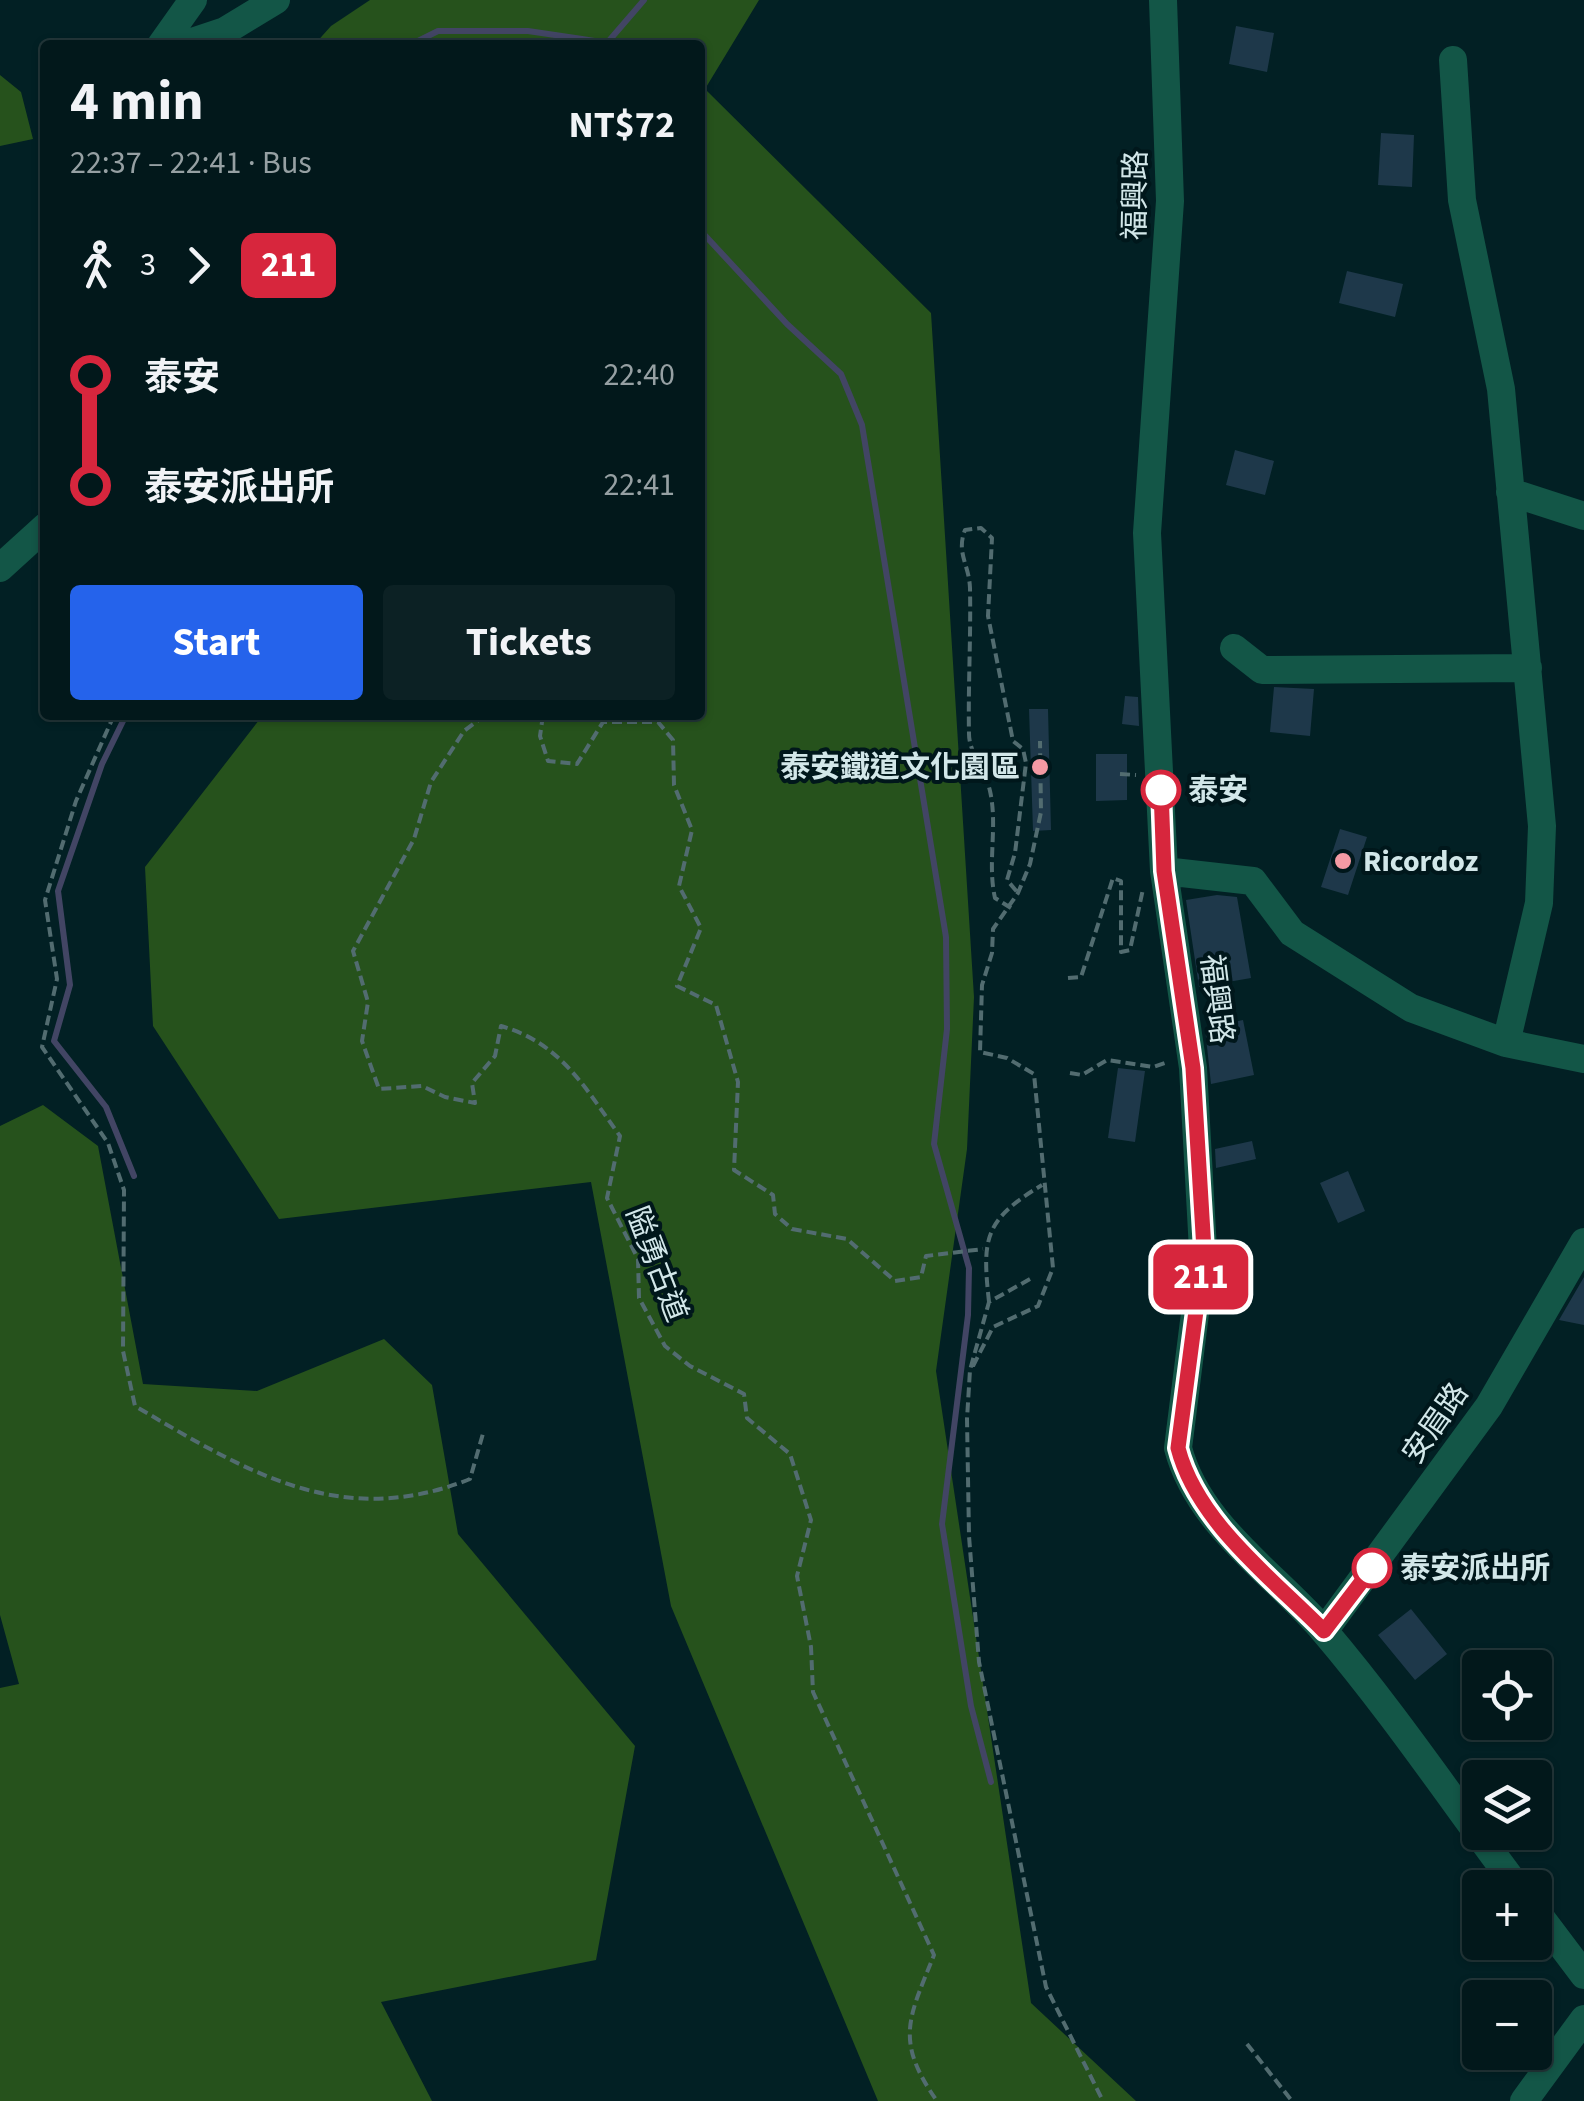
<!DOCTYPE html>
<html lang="en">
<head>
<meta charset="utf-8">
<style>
  :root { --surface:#02181b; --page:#0c2124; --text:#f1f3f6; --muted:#96a0a3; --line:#23373a; --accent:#2563eb }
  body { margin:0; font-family:"Source Sans 3","Noto Sans TC",sans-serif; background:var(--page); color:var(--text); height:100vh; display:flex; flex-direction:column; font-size:38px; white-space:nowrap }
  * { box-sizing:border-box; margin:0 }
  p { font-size:32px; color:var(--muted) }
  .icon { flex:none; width:55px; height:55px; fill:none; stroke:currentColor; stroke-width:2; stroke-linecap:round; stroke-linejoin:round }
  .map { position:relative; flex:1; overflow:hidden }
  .drawer { position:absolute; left:40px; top:40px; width:665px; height:680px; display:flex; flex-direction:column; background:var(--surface); border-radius:10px; box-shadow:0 2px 8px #0004,0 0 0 2px var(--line) }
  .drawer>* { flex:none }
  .badge { padding:0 20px; border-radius:15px; font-size:35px; line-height:65px }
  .fabs { position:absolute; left:1462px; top:1650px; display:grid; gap:20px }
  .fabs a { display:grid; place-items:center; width:90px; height:90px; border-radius:10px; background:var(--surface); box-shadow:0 2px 8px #0004,0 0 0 2px var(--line); font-size:50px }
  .map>.badge { position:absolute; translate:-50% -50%; box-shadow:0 0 0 5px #fff }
  .legs { display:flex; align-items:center; gap:15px; height:110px; padding:0 30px; font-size:32px }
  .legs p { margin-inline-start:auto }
  .head { display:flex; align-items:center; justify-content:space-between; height:170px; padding:0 30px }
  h1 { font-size:55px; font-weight:700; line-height:75px }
  .cta { display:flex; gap:20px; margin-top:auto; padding:20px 30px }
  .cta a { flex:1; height:115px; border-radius:10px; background:var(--accent); color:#fff; font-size:40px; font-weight:700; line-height:115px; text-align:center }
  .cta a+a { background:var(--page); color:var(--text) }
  ul { padding:0 30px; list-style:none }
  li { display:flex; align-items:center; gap:35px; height:110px; font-size:38px }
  li i { display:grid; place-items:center; width:15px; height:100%; margin:0 12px; background:currentColor }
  li i::after { content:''; width:25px; height:25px; margin:-12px; border:8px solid; border-radius:50%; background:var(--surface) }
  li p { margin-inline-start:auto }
  li:first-child i { background:linear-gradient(#0000 50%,currentColor 0) }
  li:last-child i { background:linear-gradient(currentColor 50%,#0000 0) }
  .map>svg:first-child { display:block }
  .forest { fill:#26521c }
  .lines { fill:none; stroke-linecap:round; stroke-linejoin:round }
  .stream { stroke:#424564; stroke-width:6 }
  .building { fill:#1e384a }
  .path { stroke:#526c70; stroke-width:4; stroke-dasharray:10 5; stroke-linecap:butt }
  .minor { stroke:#135647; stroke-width:28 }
  .line-1-casing { stroke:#fff; stroke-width:22 }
  .line-1 { stroke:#d7263d; stroke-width:15 }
  .poi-dot { fill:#f49aa4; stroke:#00171b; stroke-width:4 }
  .stop-1-dot { fill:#fff; stroke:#d7263d; stroke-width:5 }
  .labels { text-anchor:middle; stroke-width:8; stroke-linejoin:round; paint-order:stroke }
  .street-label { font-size:30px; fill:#d2e7e9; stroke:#00171b }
  .poi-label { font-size:30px; font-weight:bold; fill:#d2e7e9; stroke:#00171b; text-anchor:end }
  .stop-label { font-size:30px; font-weight:bold; fill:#d2e7e9; stroke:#00171b; text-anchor:start }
</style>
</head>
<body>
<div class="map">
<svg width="1584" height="2101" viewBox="0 0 1584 2101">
  <rect width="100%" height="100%" fill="#022024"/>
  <path class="forest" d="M 370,0 L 759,0 L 705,89 L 931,313 L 974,997 L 967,1149 L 936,1371 L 1031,2003 L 1136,2101 L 878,2101 L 671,1606 L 591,1182 L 279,1219 L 153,1026 L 145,867 L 263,715 L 700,715 L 700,45 L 314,45 L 331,26 Z
    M 0,75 L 21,92 L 33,139 L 0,146 Z
    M 43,1105 L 98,1146 L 143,1384 L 257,1391 L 384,1339 L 432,1385 L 458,1534 L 635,1746 L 596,1960 L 381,2002 L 432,2101 L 0,2101 L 0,1688 L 19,1684 L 0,1615 L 0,1126 Z"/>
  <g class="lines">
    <path class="stream" d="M 410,45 L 438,31 L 528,31 L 582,39
      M 580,45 L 582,39 L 607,43 L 644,0
      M 700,230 L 787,324 L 841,374 L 862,425 L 946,937 L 947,1029 L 934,1144 L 969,1268 L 968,1315 L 942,1524 L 971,1706 L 991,1782
      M 126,715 L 102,764 L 58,891 L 70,985 L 54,1041 L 106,1107 L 134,1176"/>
  </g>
  <path class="building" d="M 1236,26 L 1274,33 L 1267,72 L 1229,64 Z
    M 1381,133 L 1414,135 L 1412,187 L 1378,185 Z
    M 1347,271 L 1403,284 L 1395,317 L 1339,303 Z
    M 1235,450 L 1274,461 L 1265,495 L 1226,485 Z
    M 1274,687 L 1314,689 L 1310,736 L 1270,732 Z
    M 1125,696 L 1138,697 L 1139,726 L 1122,724 Z
    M 1029,709 L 1048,709 L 1051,830 L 1033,831 Z
    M 1096,754 L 1127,754 L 1127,800 L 1096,801 Z
    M 1340,829 L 1367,837 L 1348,895 L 1321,887 Z
    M 1217,895 L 1237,897 L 1251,978 L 1199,987 L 1186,900 Z
    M 1243,1020 L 1254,1075 L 1211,1084 L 1205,1028 Z
    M 1118,1068 L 1145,1071 L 1135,1142 L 1108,1138 Z
    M 1252,1141 L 1256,1159 L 1216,1168 L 1215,1149 Z
    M 1348,1171 L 1365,1211 L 1338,1223 L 1320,1183 Z
    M 1220,1255 L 1250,1257 L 1247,1291 L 1216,1289 Z
    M 1584,1277 L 1584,1325 L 1559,1320 Z
    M 1411,1609 L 1447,1654 L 1415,1680 L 1378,1635 Z"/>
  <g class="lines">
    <path class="path" d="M 114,715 L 76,801 L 45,900 L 57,979 L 42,1047 L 108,1143 L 124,1190 L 123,1351 L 135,1406 C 246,1471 340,1531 470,1479 L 484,1430
      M 485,715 L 464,731 L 431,782 L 414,839 L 353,951 L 368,1002 L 362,1041 L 379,1089 L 422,1086 L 445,1097 L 475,1103 L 472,1083 L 495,1056 L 501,1026 C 561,1043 585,1088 620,1136 L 607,1198 L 638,1259 L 639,1298 L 665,1346 L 690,1366 L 744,1394 L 747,1418 L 790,1454 L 811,1520 L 797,1576 L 811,1647 L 813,1692 L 934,1955 C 909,2018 894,2040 937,2101
      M 543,715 L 540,736 L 548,761 L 577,764 L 603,722 L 658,722 L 673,740 L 674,785 L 692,830 L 679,886 L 701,928 L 677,986 L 716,1005 L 738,1082 L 734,1170 L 773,1195 L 775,1214 L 792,1229 L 847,1239 L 895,1281 L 921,1277 L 926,1256 L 983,1249
      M 1120,774 L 1136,775
      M 1011,908 L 995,898 C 987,863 998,826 990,791 C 986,772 969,753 969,734 C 968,686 971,637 970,588 C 969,564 956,553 965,530 L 981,528 L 992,538 L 988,616 L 1013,741 L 1023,749 L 1026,763 L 1015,853 L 1007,880 L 1018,893
      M 1068,978 L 1081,977 L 1113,878 L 1121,881 L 1121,952 L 1130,950 L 1143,889
      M 1070,1073 L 1082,1075 L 1107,1060 L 1153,1067 L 1168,1062
      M 1030,1279 L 989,1302 L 970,1370 L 967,1419 L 969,1536 L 979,1662 L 1046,1987 L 1103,2101
      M 989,1302 C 982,1238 984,1220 1042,1185
      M 973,1366 L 993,1327 L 1038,1306 L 1053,1268 L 1034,1074 L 1007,1058 L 980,1052 L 982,985 L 992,953 L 993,929 L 1018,893 L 1030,864 L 1041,812 L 1040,741
      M 1247,2044 L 1292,2101"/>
    <path class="minor" d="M 1163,0 L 1170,201 L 1147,533 L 1164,871 L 1193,1068 L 1203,1250 L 1178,1448 C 1198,1525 1275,1574 1324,1631 C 1393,1712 1454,1803 1518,1888
      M 161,45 L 193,0
      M 183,45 L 225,31 L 276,0
      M 1453,60 L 1462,200 L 1501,389 L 1542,826 L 1539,903 L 1506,1043
      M 1510,492 L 1584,516
      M 0,568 L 45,527
      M 1234,648 L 1262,670 L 1528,668
      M 1164,871 L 1253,881 L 1292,933 L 1411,1008 L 1506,1043 L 1584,1059
      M 1324,1631 L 1489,1406 L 1584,1242
      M 1535,1910 L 1584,1975
      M 1524,2101 L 1584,2019"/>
  </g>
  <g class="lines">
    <defs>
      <path id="line-1" d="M 1161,790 L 1164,871 L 1193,1068 L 1204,1250 L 1178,1448 C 1197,1522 1273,1579 1324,1631 L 1372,1568"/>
    </defs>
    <use href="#line-1" class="line-1-casing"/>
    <use href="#line-1" class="line-1"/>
  </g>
  <g class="poi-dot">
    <circle cx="1040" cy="767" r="10"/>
    <circle cx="1343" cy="861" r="10"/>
  </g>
  <g class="stop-1-dot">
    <circle cx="1161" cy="790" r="18"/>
    <circle cx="1372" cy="1568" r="18"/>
  </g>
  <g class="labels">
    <g class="street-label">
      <text transform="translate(1135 195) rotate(-89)" y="10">福興路</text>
      <text transform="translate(1217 999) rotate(83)" y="10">福興路</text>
      <text transform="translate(657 1264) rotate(69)" y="10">隘勇古道</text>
      <text transform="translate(1435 1423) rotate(-55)" y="10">安眉路</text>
    </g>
    <g class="poi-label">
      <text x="1020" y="777">泰安鐵道文化園區</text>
      <text x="1363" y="871" text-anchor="start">Ricordoz</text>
    </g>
    <g class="stop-label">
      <text x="1188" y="800">泰安</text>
      <text x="1400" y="1578">泰安派出所</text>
    </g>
  </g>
</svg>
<div class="fabs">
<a><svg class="icon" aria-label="locate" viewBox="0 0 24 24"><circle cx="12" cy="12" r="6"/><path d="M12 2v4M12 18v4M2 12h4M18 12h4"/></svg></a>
<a><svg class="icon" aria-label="layers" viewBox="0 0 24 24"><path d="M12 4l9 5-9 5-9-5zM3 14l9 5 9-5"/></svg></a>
<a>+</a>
<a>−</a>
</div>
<b class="badge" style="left:1201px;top:1277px;background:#d7263d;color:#fff">211</b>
<section class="drawer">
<div class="head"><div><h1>4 min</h1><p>22:37 – 22:41 · Bus</p></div><b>NT$72</b></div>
<div class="legs"><svg class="icon" aria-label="walk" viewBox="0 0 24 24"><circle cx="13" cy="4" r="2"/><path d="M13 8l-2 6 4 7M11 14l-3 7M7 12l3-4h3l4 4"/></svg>3<svg class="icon" aria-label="forward" viewBox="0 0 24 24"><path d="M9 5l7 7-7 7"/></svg><b class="badge" style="background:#d7263d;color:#fff">211</b></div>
<ul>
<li><i style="color:#d7263d"></i><b>泰安</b><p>22:40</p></li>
<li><i style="color:#d7263d"></i><b>泰安派出所</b><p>22:41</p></li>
</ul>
<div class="cta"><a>Start</a><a>Tickets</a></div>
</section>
</div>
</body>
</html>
